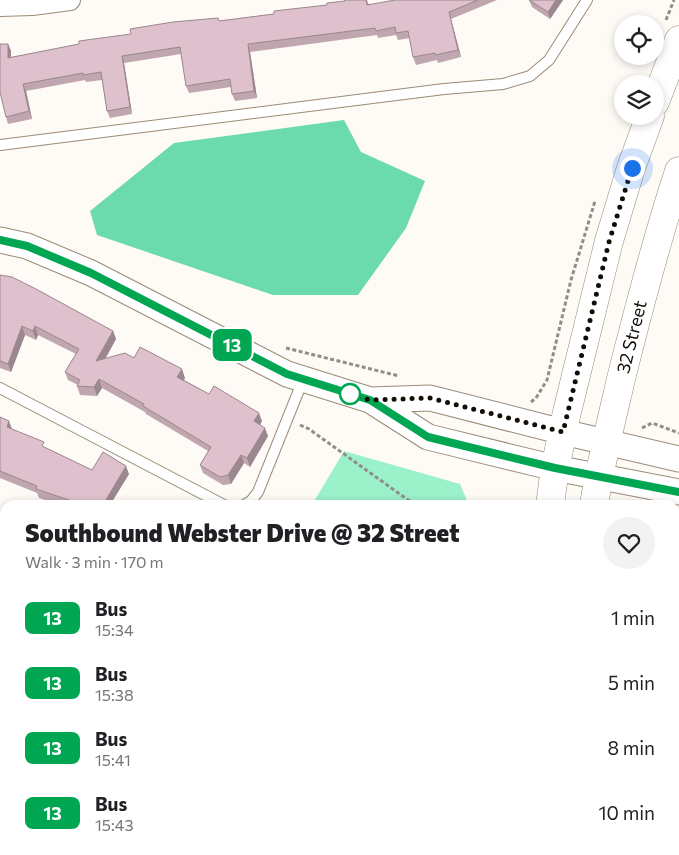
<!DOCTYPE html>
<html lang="en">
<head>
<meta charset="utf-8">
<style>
  :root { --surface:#fff; --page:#f2f2f2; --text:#202124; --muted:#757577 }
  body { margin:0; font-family:Commissioner,sans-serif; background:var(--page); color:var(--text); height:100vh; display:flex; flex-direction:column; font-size:19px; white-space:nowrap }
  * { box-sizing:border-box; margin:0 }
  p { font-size:16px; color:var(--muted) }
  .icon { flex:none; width:28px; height:28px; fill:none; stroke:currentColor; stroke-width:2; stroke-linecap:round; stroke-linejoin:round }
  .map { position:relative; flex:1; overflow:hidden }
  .panel { position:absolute; left:0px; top:500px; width:680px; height:355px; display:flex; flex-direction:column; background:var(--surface); border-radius:15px 15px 0 0; box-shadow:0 2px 8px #0003 }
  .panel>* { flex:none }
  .badge { padding:0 10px; border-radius:8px; font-size:18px; line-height:32px }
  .buttons { position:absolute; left:614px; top:15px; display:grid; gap:10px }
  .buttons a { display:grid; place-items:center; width:50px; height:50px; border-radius:50%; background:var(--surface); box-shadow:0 2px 8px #0003; font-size:25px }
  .you { position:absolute; width:25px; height:25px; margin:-12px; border:4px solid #fff; border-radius:50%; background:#1a73e8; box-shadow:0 0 0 8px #1a73e833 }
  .map>.badge { position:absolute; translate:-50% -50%; box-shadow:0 0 0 2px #fff }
  .round { display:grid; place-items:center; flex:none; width:52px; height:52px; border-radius:26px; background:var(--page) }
  .overview { display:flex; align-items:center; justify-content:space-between; height:85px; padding:0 25px }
  h1 { font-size:24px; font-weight:800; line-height:38px }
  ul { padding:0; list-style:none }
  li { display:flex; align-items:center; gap:15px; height:65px; padding:0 25px }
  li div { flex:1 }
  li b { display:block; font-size:19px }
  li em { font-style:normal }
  li .badge { min-width:55px; font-weight:700; text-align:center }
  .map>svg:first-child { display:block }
  .green { fill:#9bf1ca }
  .forest { fill:#6bdaac }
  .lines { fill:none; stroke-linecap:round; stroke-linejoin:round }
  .service-casing { stroke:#9b8b76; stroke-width:12 }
  .minor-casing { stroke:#9b8b76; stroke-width:22 }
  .tertiary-casing { stroke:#9b8b76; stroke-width:27 }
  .secondary-casing { stroke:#9b8b76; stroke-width:29 }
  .motorway-casing { stroke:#9b8b76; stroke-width:29 }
  .path { stroke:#928d87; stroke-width:3; stroke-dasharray:4 2.5; stroke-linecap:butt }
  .service { stroke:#fff; stroke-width:10 }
  .minor { stroke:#fff; stroke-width:20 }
  .tertiary { stroke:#fff; stroke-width:25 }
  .secondary { stroke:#fff; stroke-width:28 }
  .motorway { stroke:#fff; stroke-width:28 }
  .wall { fill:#bfa6af }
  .shaded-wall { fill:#9b878f }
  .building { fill:#dec1cc; stroke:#9b878f }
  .line-casing { stroke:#fff; stroke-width:11 }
  .line { stroke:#00a651; stroke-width:8 }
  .walk { stroke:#130d06; stroke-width:5; stroke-dasharray:0 9 }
  .stop-dot { fill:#fff; stroke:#00a651; stroke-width:2.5 }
  .labels { text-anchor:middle; stroke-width:4; stroke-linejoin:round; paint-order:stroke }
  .street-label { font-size:18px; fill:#130d06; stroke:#fff }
</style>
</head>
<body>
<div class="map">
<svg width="679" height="855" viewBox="0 0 679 855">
  <rect width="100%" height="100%" fill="#fefaf5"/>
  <path class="green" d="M 344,451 L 460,484 L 469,505 L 312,505 Z
    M 5,810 L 5,850 L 408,850 L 407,855 L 0,855 L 0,813 Z"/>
  <path class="forest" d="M 344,120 L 361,152 L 425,181 L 406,228 L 358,295 L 273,295 L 97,235 L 90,211 L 174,143 Z"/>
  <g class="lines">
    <defs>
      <path id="service" d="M 0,145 L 444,89 L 503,84 L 530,76 L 549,60 L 587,0
        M 0,388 L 224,505
        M 244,505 L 251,501 L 258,492 L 303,380"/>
      <path id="minor" d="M 0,6 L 32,5 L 70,0
        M 0,529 L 5,531
        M 0,631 L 5,627"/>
      <path id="tertiary" d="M 0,240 L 27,246 L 91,273 L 287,374 L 370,400 L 428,437 L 555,468 L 679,492
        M 370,400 L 430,398 L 563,432 L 679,459"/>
      <path id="secondary" d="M 655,102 L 679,40
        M 550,505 L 555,468 L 567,412 L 609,241 L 631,168 L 650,116
        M 594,505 C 601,461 612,418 622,375 C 639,307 657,238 679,171
        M 540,855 L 540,850"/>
      <path id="motorway" d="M 498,855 L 499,850"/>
    </defs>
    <use href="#service" class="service-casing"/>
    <use href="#minor" class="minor-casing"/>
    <use href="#tertiary" class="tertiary-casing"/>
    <use href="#secondary" class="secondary-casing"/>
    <use href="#motorway" class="motorway-casing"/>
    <path class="path" d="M 666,20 L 674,0
      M 286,348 L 399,376
      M 531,402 L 536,398 L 547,380 L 571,280 L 595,201
      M 300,425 L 309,429 L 415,505
      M 642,428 L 652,423 L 679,433
      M 0,773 L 5,771"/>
    <use href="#service" class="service"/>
    <use href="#minor" class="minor"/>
    <use href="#tertiary" class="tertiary"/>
    <use href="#secondary" class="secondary"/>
    <use href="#motorway" class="motorway"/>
  </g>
  <path class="wall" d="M 366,0 L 367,0 L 369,5 L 395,0 L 497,0 L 451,19 L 461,57 L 438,63 L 437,60 L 416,65 L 413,57 L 410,38 L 398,40 L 396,35 L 378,38 L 377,35 L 250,52 L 257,98 L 235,101 L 232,94 L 231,87 L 189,93 L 186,86 L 181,54 L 124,63 L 132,114 L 110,118 L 107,111 L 102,80 L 86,82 L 85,80 L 26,91 L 32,119 L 8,124 L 6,117 L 8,44 L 11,51 L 11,57 L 219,21 L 274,14 Z
    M 529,0 L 563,0 L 550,19 L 532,7 Z
    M 0,275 L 113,331 L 116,339 L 106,358 L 134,358 L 185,378 L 184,380 L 209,394 L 262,421 L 260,425 L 268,436 L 250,467 L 244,463 L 231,484 L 223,485 L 203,473 L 200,465 L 208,451 L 146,414 L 145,412 L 102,388 L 97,396 L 80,395 L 77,386 L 78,385 L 68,380 L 65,372 L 76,354 L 38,335 L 36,340 L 25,335 L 11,372 L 0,368 Z
    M 0,417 L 12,429 L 46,448 L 92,470 L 129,474 L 110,505 L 61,505 L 39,498 L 37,493 L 0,478 Z"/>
  <path class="shaded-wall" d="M 556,0 L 563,0 L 550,19 L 548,12 Z
    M 449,12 L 451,19 L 461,57 L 458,50 Z
    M 8,44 L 11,51 L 10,65 L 8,58 Z
    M 248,44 L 250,52 L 257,98 L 254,91 Z
    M 122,56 L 124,63 L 132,114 L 130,107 Z
    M 23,84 L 26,91 L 32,119 L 29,111 Z
    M 22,326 L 25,335 L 11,372 L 8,364 Z
    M 35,326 L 38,335 L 36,340 L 33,331 Z
    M 113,331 L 116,339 L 99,369 L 96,361 Z
    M 182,369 L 185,378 L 180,385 L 177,377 Z
    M 99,379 L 102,388 L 97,396 L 94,387 Z
    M 259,413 L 262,421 L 257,430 L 254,421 Z
    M 9,421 L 12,429 L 7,427 Z
    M 265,428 L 268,436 L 250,467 L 247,458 Z
    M 241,455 L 244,463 L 231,484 L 228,475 Z
    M 126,466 L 129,474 L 110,505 L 103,505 Z"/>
  <path class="building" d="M 344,0 L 366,0 L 367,5 L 395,0 L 478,0 L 449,12 L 458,50 L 435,55 L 435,53 L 413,57 L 408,31 L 396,33 L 395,27 L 376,31 L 375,28 L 248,44 L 254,91 L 232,94 L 230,79 L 186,86 L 180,47 L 122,56 L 130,107 L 107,111 L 101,72 L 83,75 L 83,73 L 23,84 L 29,111 L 6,117 L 0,92 L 0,44 L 8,44 L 8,58 L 79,44 L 79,41 L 131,34 L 130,29 L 173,22 L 218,18 L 219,21 L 274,14 L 274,11 L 327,5 L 327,3 L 345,1 Z
    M 529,0 L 556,0 L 548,12 Z
    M 0,275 L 12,277 L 36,289 L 113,331 L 96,361 L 125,353 L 134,358 L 140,347 L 182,369 L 177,377 L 209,394 L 214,386 L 259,413 L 254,421 L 265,428 L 247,458 L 241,455 L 228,475 L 220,477 L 200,465 L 211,447 L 143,406 L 144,404 L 99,379 L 94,387 L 77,386 L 80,380 L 65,372 L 79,349 L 35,326 L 33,331 L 22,326 L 8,364 L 0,361 Z
    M 0,417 L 9,421 L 7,427 L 44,442 L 42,446 L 92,470 L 103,452 L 126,466 L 103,505 L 72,505 L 75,502 L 36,489 L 37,486 L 0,471 Z"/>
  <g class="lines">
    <defs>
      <path id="line" d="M 0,240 L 27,246 L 91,273 L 287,374 L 370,400 L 428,437 L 555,468 L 679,492"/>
    </defs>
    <use href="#line" class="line-casing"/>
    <use href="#line" class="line"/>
    <path class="walk" d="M 350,394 L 370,400 L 430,398 L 563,432 L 609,242 L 632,168"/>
  </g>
  <circle class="stop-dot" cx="350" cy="394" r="10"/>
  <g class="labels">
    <g class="street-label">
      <text transform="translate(632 337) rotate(-76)" y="6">32 Street</text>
    </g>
  </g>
</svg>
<div class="buttons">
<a><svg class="icon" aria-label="locate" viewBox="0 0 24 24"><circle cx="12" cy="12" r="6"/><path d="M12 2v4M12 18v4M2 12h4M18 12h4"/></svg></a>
<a><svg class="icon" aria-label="layers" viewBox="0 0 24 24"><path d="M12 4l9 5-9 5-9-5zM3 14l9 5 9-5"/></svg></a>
</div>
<div class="you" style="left:632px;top:168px"></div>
<b class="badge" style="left:232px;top:345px;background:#00a651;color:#fff">13</b>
<section class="panel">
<div class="overview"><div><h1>Southbound Webster Drive @ 32 Street</h1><p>Walk · 3 min · 170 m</p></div><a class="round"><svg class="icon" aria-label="heart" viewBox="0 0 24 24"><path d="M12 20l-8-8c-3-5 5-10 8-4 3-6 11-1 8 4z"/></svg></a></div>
<ul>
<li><span class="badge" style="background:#00a651;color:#fff">13</span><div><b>Bus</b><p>15:34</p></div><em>1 min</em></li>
<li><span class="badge" style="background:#00a651;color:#fff">13</span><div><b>Bus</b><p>15:38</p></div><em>5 min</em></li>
<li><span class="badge" style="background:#00a651;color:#fff">13</span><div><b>Bus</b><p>15:41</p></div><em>8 min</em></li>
<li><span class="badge" style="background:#00a651;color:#fff">13</span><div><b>Bus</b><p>15:43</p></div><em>10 min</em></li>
</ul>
</section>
</div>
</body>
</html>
